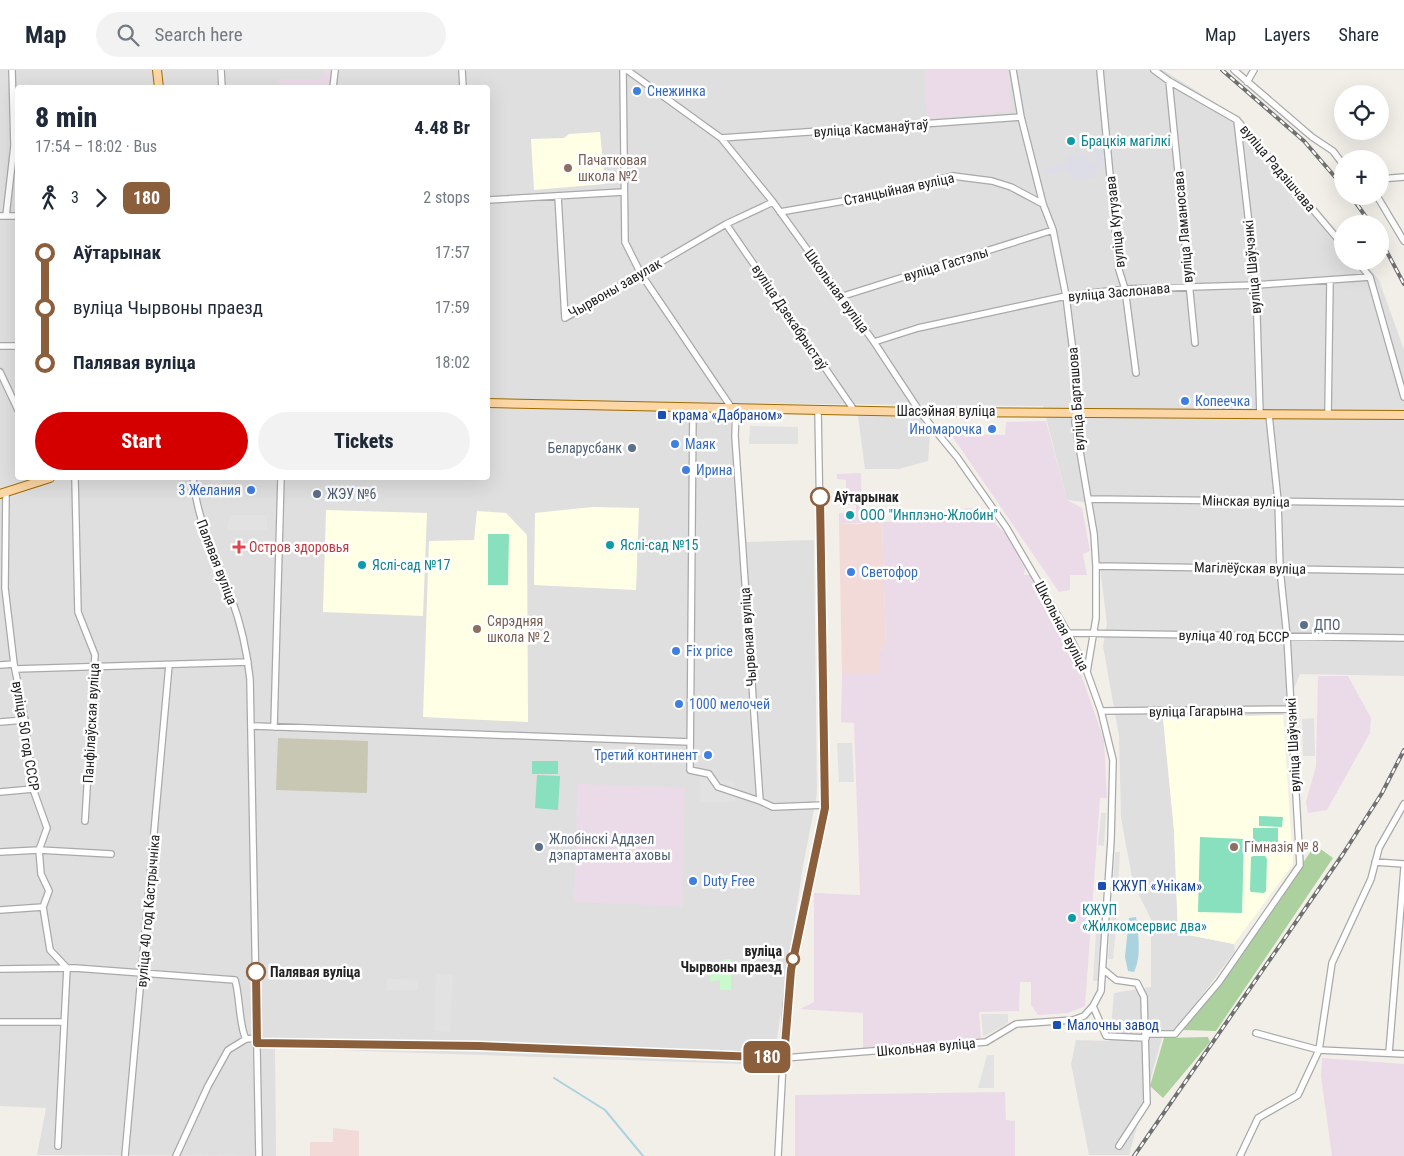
<!DOCTYPE html>
<html lang="en">
<head>
<meta charset="utf-8">
<style>
  :root { --surface:#fff; --page:#f2f2f3; --text:#1f2937; --muted:#747a83; --line:#e0e1e3; --accent:#d40000 }
  body { margin:0; font-family:"Roboto Condensed",sans-serif; background:var(--page); color:var(--text); height:100vh; display:flex; flex-direction:column; font-size:19px; white-space:nowrap }
  * { box-sizing:border-box; margin:0 }
  p { font-size:16px; color:var(--muted) }
  .icon { flex:none; width:28px; height:28px; fill:none; stroke:currentColor; stroke-width:2; stroke-linecap:round; stroke-linejoin:round }
  .map { position:relative; flex:1; overflow:hidden }
  .side { position:absolute; left:15px; top:15px; width:475px; height:395px; display:flex; flex-direction:column; background:var(--surface); border-radius:5px; box-shadow:0 5px 20px #0002 }
  .side>* { flex:none }
  .badge { padding:0 10px; border-radius:8px; font-size:18px; line-height:32px }
  .tools { position:absolute; left:1334px; top:15px; display:grid; gap:10px }
  .tools a { display:grid; place-items:center; width:55px; height:55px; border-radius:50%; background:var(--surface); box-shadow:0 5px 20px #0002; font-size:25px }
  .map>.badge { position:absolute; translate:-50% -50%; box-shadow:0 0 0 2px #fff }
  .legs { display:flex; align-items:center; gap:8px; height:55px; padding:0 20px; font-size:16px }
  .legs p { margin-inline-start:auto }
  .summary { display:flex; align-items:center; justify-content:space-between; height:85px; padding:0 20px }
  h1 { font-size:28px; font-weight:800; line-height:38px }
  .cta { display:flex; gap:10px; margin-top:auto; padding:10px 20px }
  .cta a { flex:1; height:58px; border-radius:30px; background:var(--accent); color:#fff; font-size:20px; font-weight:800; line-height:58px; text-align:center }
  .cta a+a { background:var(--page); color:var(--text) }
  ul { padding:0 20px; list-style:none }
  li { display:flex; align-items:center; gap:18px; height:55px; font-size:19px }
  li i { display:grid; place-items:center; width:8px; height:100%; margin:0 6px; background:currentColor }
  li i::after { content:''; width:12px; height:12px; margin:-6px; border:4px solid; border-radius:50%; background:var(--surface) }
  li p { margin-inline-start:auto }
  li:first-child i { background:linear-gradient(#0000 50%,currentColor 0) }
  li:last-child i { background:linear-gradient(currentColor 50%,#0000 0) }
  header { display:flex; align-items:center; gap:30px; box-sizing:border-box; height:70px; padding:0 25px; background:var(--surface); border-bottom:1px solid var(--line) }
  header strong { font-size:24px }
  nav { display:flex; gap:28px; margin-inline-start:auto; font-size:18px }
  .search { width:350px; height:45px; background:var(--page); display:flex; align-items:center; gap:12px; box-sizing:border-box; padding:0 18px; border-radius:28px; color:var(--muted); font-size:19px }
  .map>svg:first-child { display:block }
  .residential { fill:#e0dfdf; fill-rule:evenodd }
  .commercial { fill:#f2dad9 }
  .industrial { fill:#ebdbe8 }
  .education { fill:#ffffe5 }
  .construction { fill:#c7c7b4 }
  .forest { fill:#add19e }
  .park { fill:#c8facc }
  .pitch { fill:#88e0be }
  .parking { fill:#e2e2e2 }
  .plaza { fill:#dddde8 }
  .water { fill:#aad3df }
  .lines { fill:none; stroke-linecap:round; stroke-linejoin:round }
  .stream { stroke:#aad3df; stroke-width:2 }
  .minor-casing { stroke:#a9a9a9; stroke-width:8 }
  .major-casing { stroke:#a06b00; stroke-width:10 }
  .minor { stroke:#fff; stroke-width:5.5 }
  .major { stroke:#fcd6a4; stroke-width:8 }
  .rail-casing { stroke:#707070; stroke-width:4 }
  .rail { stroke:#fff; stroke-width:2; stroke-dasharray:5.5; stroke-linecap:butt }
  .line-1-casing { stroke:#fff; stroke-width:11 }
  .line-1 { stroke:#8b5e3c; stroke-width:8 }
  .shop-dot { fill:#3f7fe0; stroke:#fff; stroke-width:2 }
  .culture-dot { fill:#0f9aa8; stroke:#fff; stroke-width:2 }
  .education-dot { fill:#8d6e63; stroke:#fff; stroke-width:2 }
  .transit-dot { fill:#1a4fb4; stroke:#fff; stroke-width:2 }
  .service-dot { fill:#5c6f8a; stroke:#fff; stroke-width:2 }
  .stop-1-dot { fill:#fff; stroke:#8b5e3c; stroke-width:2.5 }
  .health-dot { fill:#e0444e; stroke:#fff; stroke-width:2 }
  .labels { text-anchor:middle; stroke-width:5; stroke-linejoin:round; paint-order:stroke }
  .shop-label { font-size:14px; fill:#366cbe; stroke:#fff; text-anchor:start }
  .street-label { font-size:14px; fill:#222; stroke:#fff }
  .culture-label { font-size:14px; fill:#0d838f; stroke:#fff; text-anchor:start }
  .education-label { font-size:14px; fill:#785e54; stroke:#fff; text-anchor:start }
  .transit-label { font-size:14px; fill:#164399; stroke:#fff; text-anchor:start }
  .service-label { font-size:14px; fill:#4e5e75; stroke:#fff; text-anchor:start }
  .stop-label { font-size:14px; font-weight:bold; fill:#222; stroke:#fff; text-anchor:start }
  .health-label { font-size:14px; fill:#be3a42; stroke:#fff; text-anchor:start }
</style>
</head>
<body>
<header>
<strong>Map</strong>
<div class="search"><svg class="icon" aria-label="search" viewBox="0 0 24 24"><circle cx="10" cy="10" r="6"/><path d="M15 15l6 6"/></svg>Search here</div>
<nav><a>Map</a><a>Layers</a><a>Share</a></nav>
</header>
<div class="map">
<svg width="1404" height="1086" viewBox="0 0 1404 1086">
  <rect width="100%" height="100%" fill="#f2efe9"/>
  <path class="residential" d="M 0,0 L 1163,0 L 1241,49 L 1342,167 L 1342,191 L 1363,191 L 1379,210 L 1404,280 L 1404,606 L 1300,604 L 1283,645 L 1163,648 L 1174,760 L 1178,863 L 1234,874 L 1235,881 L 1177,959 L 1162,968 L 1129,1085 L 1089,1085 L 1071,994 L 1076,970 L 1110,971 L 1114,923 L 1151,917 L 1151,849 L 1133,813 L 1121,748 L 1119,666 L 1103,576 L 1107,554 L 1092,433 L 1067,430 L 1043,336 L 721,333 L 730,348 L 747,472 L 814,470 L 817,724 L 803,796 L 773,995 L 275,978 L 276,1086 L 37,1085 L 46,1038 L 0,1036 ZM 18,18 L 488,18 L 488,408 L 18,408 Z
    M 858,346 L 920,347 L 930,365 L 928,391 L 899,399 L 865,399 Z"/>
  <path class="commercial" d="M 861,452 L 882,452 L 886,576 L 880,580 L 880,604 L 842,604 L 839,454 L 861,454 Z
    M 333,1058 L 359,1061 L 359,1086 L 310,1086 L 310,1072 L 333,1072 Z"/>
  <path class="industrial" d="M 325,0 L 335,0 L 331,17 L 278,18 L 279,9 L 319,9 L 323,7 Z
    M 925,0 L 1008,0 L 1012,41 L 927,49 Z
    M 1046,351 L 1067,430 L 1082,438 L 1090,481 L 1083,484 L 1087,505 L 1070,505 L 1070,520 L 1059,522 L 950,363 L 953,354 L 973,353 L 974,364 L 1005,365 L 1006,352 Z
    M 861,403 L 862,448 L 882,447 L 882,452 L 952,450 L 952,439 L 979,438 L 1005,463 L 1025,498 L 1024,505 L 1031,505 L 1076,590 L 1104,670 L 1107,728 L 1100,728 L 1085,936 L 1068,943 L 1038,945 L 1031,935 L 1031,912 L 1020,912 L 1019,941 L 979,942 L 981,968 L 863,978 L 863,943 L 800,939 L 814,932 L 814,823 L 860,825 L 854,653 L 841,652 L 842,604 L 880,603 L 880,580 L 886,576 L 882,452 L 839,454 L 839,443 L 856,442 L 856,435 L 839,435 L 839,428 L 846,428 L 846,410 L 837,409 L 837,404 Z
    M 1318,606 L 1348,606 L 1371,648 L 1370,663 L 1327,740 L 1308,743 L 1306,732 L 1316,696 Z
    M 578,714 L 685,718 L 682,836 L 574,832 Z
    M 1322,988 L 1404,994 L 1404,1086 L 1332,1086 L 1321,1006 Z
    M 1005,1022 L 1006,1050 L 1015,1051 L 1015,1086 L 795,1086 L 795,1025 Z"/>
  <path class="education" d="M 600,62 L 605,114 L 534,120 L 531,69 L 564,68 L 569,64 Z
    M 592,437 L 639,438 L 636,520 L 534,515 L 535,443 Z
    M 326,440 L 427,443 L 423,546 L 323,542 Z
    M 477,441 L 506,443 L 527,465 L 528,652 L 423,647 L 429,471 L 474,470 Z
    M 1283,645 L 1293,794 L 1234,874 L 1178,863 L 1174,760 L 1163,648 Z"/>
  <path class="construction" d="M 278,668 L 368,671 L 367,723 L 276,720 Z"/>
  <path class="forest" d="M 1315,775 L 1333,788 L 1216,961 L 1182,960 L 1222,913 Z
    M 1208,967 L 1210,972 L 1163,1028 L 1150,1016 L 1164,968 Z"/>
  <path class="park" d="M 724,889 L 731,889 L 731,920 L 720,920 L 720,910 L 710,911 L 710,893 L 723,893 Z"/>
  <path class="pitch" d="M 488,464 L 509,464 L 508,515 L 488,515 Z
    M 532,691 L 558,691 L 558,704 L 532,704 Z
    M 537,705 L 560,706 L 558,740 L 535,738 Z
    M 1259,746 L 1283,747 L 1282,757 L 1259,756 Z
    M 1253,758 L 1278,758 L 1278,772 L 1253,772 Z
    M 1200,767 L 1244,769 L 1242,843 L 1198,842 Z
    M 1253,786 L 1265,786 L 1267,789 L 1266,821 L 1264,823 L 1251,822 L 1250,820 L 1251,787 Z"/>
  <path class="parking" d="M 750,356 L 798,357 L 798,374 L 749,374 Z
    M 205,408 L 223,408 L 222,430 L 211,429 L 211,411 L 205,410 Z
    M 230,445 L 267,445 L 267,460 L 227,460 Z
    M 1314,648 L 1315,686 L 1303,686 L 1302,649 Z
    M 852,673 L 854,712 L 839,712 L 837,673 Z
    M 605,676 L 679,678 L 678,685 L 605,683 Z
    M 700,707 L 735,712 L 735,732 L 700,732 Z
    M 1101,743 L 1106,743 L 1104,776 L 1098,775 Z
    M 1115,782 L 1120,782 L 1118,821 L 1112,821 Z
    M 1112,835 L 1118,836 L 1113,889 L 1108,889 Z
    M 1097,846 L 1102,847 L 1099,911 L 1093,911 Z
    M 436,904 L 453,905 L 450,962 L 434,961 Z
    M 387,909 L 418,910 L 418,920 L 387,920 Z
    M 1008,944 L 1008,953 L 983,967 L 981,944 Z
    M 987,985 L 994,985 L 994,1018 L 978,1018 Z"/>
  <path class="plaza" d="M 1102,70 L 1103,98 L 1096,99 L 1097,108 L 1076,109 L 1067,101 L 1047,105 L 1046,98 L 1066,94 L 1067,87 L 1072,83 L 1074,86 L 1086,84 L 1087,88 L 1095,94 L 1093,71 Z"/>
  <path class="water" d="M 1136,847 C 1138,863 1142,886 1134,902 L 1128,901 L 1125,887 L 1129,848 Z"/>
  <g class="lines">
    <path class="stream" d="M 554,1008 L 605,1040 L 643,1086"/>
    <defs>
      <path id="minor" d="M 221,0 L 222,18
        M 462,0 L 463,18
        M 623,0 L 625,172 L 641,204 L 731,337
        M 1013,0 L 1021,47 L 1043,134 L 1053,160 L 1066,226 L 1077,314 L 1077,342 L 1075,352 L 1094,464 L 1096,496 L 1096,548 L 1087,602
        M 1100,0 L 1119,200 L 1125,219 L 1136,303
        M 1154,0 L 1169,11 L 1237,50 L 1342,174
        M 1234,0 L 1312,67 L 1333,81 L 1342,93
        M 1169,11 L 1195,273
        M 1247,12 L 1254,0
        M 333,18 L 335,0
        M 1237,50 L 1256,215 L 1260,345
        M 721,68 L 1021,47
        M 1380,109 L 1404,107
        M 558,126 L 565,248 L 726,154 L 773,132
        M 1377,126 L 1404,171
        M 488,130 L 623,122
        M 780,142 L 867,127 L 953,106 L 992,111 L 1011,117 L 1043,134
        M 0,146 L 18,146
        M 6,146 L 14,76 L 12,0
        M 726,154 L 854,340
        M 1357,191 L 1370,207 L 1404,327
        M 840,227 L 1053,160
        M 874,272 L 918,258 L 1066,226 L 1125,219 L 1256,215 L 1370,207
        M 0,276 L 18,276
        M 0,302 L 18,340
        M 693,337 L 690,700 L 709,704 L 718,717 L 760,731
        M 736,337 L 735,366 L 760,731 L 773,737 L 825,735
        M 1328,345 L 1330,211
        M 75,408 L 78,542 L 95,585 L 85,751
        M 193,408 C 197,451 216,487 231,527 C 241,554 247,581 250,609 L 259,1086
        M 6,422 L 5,518 L 14,594 L 25,650 L 33,719 L 47,758 L 39,780 L 41,804 L 49,821 L 43,837 L 50,880 L 67,898 L 58,1076
        M 1088,429 L 1404,433
        M 1096,496 L 1404,501
        M 1068,563 L 1404,568
        M 0,595 L 14,594
        M 15,599 L 248,592
        M 1101,641 L 1291,639
        M 0,652 L 25,650
        M 251,656 L 690,672
        M 274,657 L 281,408
        M 0,722 L 33,719
        M 0,782 L 39,780 L 111,784
        M 1375,792 L 1404,794
        M 0,840 L 43,837
        M 0,899 L 75,898 L 235,910 C 240,926 239,957 246,969
        M 1104,900 L 1116,910 L 1137,913 L 1144,927 L 1147,1033 L 1119,1076
        M 1093,936 L 1106,966 L 1146,968
        M 0,952 L 64,952
        M 1256,963 L 1319,980 L 1404,984
        M 1146,964 L 1175,964 L 1219,912 L 1300,795 L 1287,567 L 1280,499 L 1278,431 L 1269,345
        M 257,973 L 479,976 L 784,988 L 986,972 L 1016,954 L 1073,950 L 1084,946 L 1093,936 L 1101,921 L 1111,770 L 1113,690 L 1101,641 L 1087,602 L 1068,563 L 1006,457 L 957,387 L 920,342 L 874,272 L 773,132 L 721,68 L 627,0
        M 1389,983 L 1404,798
        M 125,1086 L 169,595
        M 176,1086 L 208,1016 L 228,980 L 246,969 L 257,968
        M 778,1086 L 786,936 L 791,899 L 825,738 L 818,340
        M 1240,1086 L 1258,1048 L 1298,1025 L 1319,980 L 1332,893 L 1371,809 L 1379,778 L 1404,734"/>
      <path id="major" d="M 157,0 L 159,18
        M 488,333 L 920,342 L 1404,345
        M 0,424 L 50,408"/>
    </defs>
    <use href="#minor" class="minor-casing"/>
    <use href="#major" class="major-casing"/>
    <use href="#minor" class="minor"/>
    <use href="#major" class="major"/>
    <defs>
      <path id="rail" d="M 1222,0 L 1304,71 L 1342,115
        M 1351,126 L 1371,154
        M 1380,169 L 1404,214
        M 1134,1086 L 1343,784 L 1382,723 L 1404,680"/>
    </defs>
    <use href="#rail" class="rail-casing"/>
    <use href="#rail" class="rail"/>
  </g>
  <g class="lines">
    <defs>
      <path id="line-1" d="M 256,902 L 257,973 L 479,976 L 784,988 L 791,900 L 825,738 L 820,427"/>
    </defs>
    <use href="#line-1" class="line-1-casing"/>
    <use href="#line-1" class="line-1"/>
  </g>
  <g class="shop-dot">
    <circle cx="637" cy="21" r="5"/>
    <circle cx="1185" cy="331" r="5"/>
    <circle cx="992" cy="359" r="5"/>
    <circle cx="675" cy="374" r="5"/>
    <circle cx="686" cy="400" r="5"/>
    <circle cx="251" cy="420" r="5"/>
    <circle cx="851" cy="502" r="5"/>
    <circle cx="676" cy="581" r="5"/>
    <circle cx="679" cy="634" r="5"/>
    <circle cx="708" cy="685" r="5"/>
    <circle cx="693" cy="811" r="5"/>
  </g>
  <g class="culture-dot">
    <circle cx="1071" cy="71" r="5"/>
    <circle cx="850" cy="445" r="5"/>
    <circle cx="610" cy="475" r="5"/>
    <circle cx="362" cy="495" r="5"/>
    <circle cx="1072" cy="848" r="5"/>
  </g>
  <g class="education-dot">
    <circle cx="568" cy="98" r="5"/>
    <circle cx="477" cy="559" r="5"/>
    <circle cx="1234" cy="777" r="5"/>
  </g>
  <g class="transit-dot">
    <rect x="657" y="340" width="10" height="10" rx="2.5"/>
    <rect x="1097" y="811" width="10" height="10" rx="2.5"/>
    <rect x="1052" y="950" width="10" height="10" rx="2.5"/>
  </g>
  <g class="service-dot">
    <circle cx="632" cy="378" r="5"/>
    <circle cx="317" cy="424" r="5"/>
    <circle cx="1304" cy="555" r="5"/>
    <circle cx="539" cy="777" r="5"/>
  </g>
  <g class="stop-1-dot">
    <circle cx="820" cy="427" r="9"/>
    <circle cx="793" cy="889" r="6"/>
    <circle cx="256" cy="902" r="9"/>
  </g>
  <path class="health-dot" d="M236.5 469.5h5v5h5v5h-5v5h-5v-5h-5v-5h5z"/>
  <g class="labels">
    <g class="shop-label">
      <text x="647" y="26">Снежинка</text>
      <text x="1195" y="336">Копеечка</text>
      <text x="982" y="364" text-anchor="end">Иномарочка</text>
      <text x="685" y="379">Маяк</text>
      <text x="696" y="405">Ирина</text>
      <text x="241" y="425" text-anchor="end">3 Желания</text>
      <text x="861" y="507">Светофор</text>
      <text x="686" y="586">Fix price</text>
      <text x="689" y="639">1000 мелочей</text>
      <text x="698" y="690" text-anchor="end">Третий континент</text>
      <text x="703" y="816">Duty Free</text>
    </g>
    <g class="street-label">
      <text transform="translate(871 58) rotate(-4)" y="5">вуліца Касманаўтаў</text>
      <text transform="translate(1278 98) rotate(50)" y="5">вуліца Радзішчава</text>
      <text transform="translate(899 119) rotate(-12)" y="5">Станцыйная вуліца</text>
      <text transform="translate(1115 152) rotate(-96)" y="5">вуліца Кутузава</text>
      <text transform="translate(1183 157) rotate(-95)" y="5">вуліца Ламаносава</text>
      <text transform="translate(946 194) rotate(-17)" y="5">вуліца Гастэлы</text>
      <text transform="translate(1252 197) rotate(-95)" y="5">вуліца Шаўчэнкі</text>
      <text transform="translate(615 218) rotate(-30)" y="5">Чырвоны завулак</text>
      <text transform="translate(837 221) rotate(54)" y="5">Школьная вуліца</text>
      <text transform="translate(1119 222) rotate(-5)" y="5">вуліца Заслонава</text>
      <text transform="translate(790 247) rotate(56)" y="5">вуліца Дзекабрыстаў</text>
      <text transform="translate(1076 329) rotate(-94)" y="5">вуліца Барташова</text>
      <text x="946" y="346">Шасэйная вуліца</text>
      <text transform="translate(1246 431) rotate(1)" y="5">Мінская вуліца</text>
      <text transform="translate(217 492) rotate(69)" y="5">Палявая вуліца</text>
      <text transform="translate(1250 498) rotate(1)" y="5">Магілёўская вуліца</text>
      <text transform="translate(1062 556) rotate(62)" y="5">Школьная вуліца</text>
      <text transform="translate(1234 566) rotate(1)" y="5">вуліца 40 год БССР</text>
      <text transform="translate(748 567) rotate(-94)" y="5">Чырвоная вуліца</text>
      <text transform="translate(1196 641) rotate(-1)" y="5">вуліца Гагарына</text>
      <text transform="translate(91 653) rotate(-87)" y="5">Панфілаўская вуліца</text>
      <text transform="translate(26 666) rotate(81)" y="5">вуліца 50 год СССР</text>
      <text transform="translate(1293 675) rotate(-93)" y="5">вуліца Шаўчэнкі</text>
      <text transform="translate(148 841) rotate(-85)" y="5">вуліца 40 год Кастрычніка</text>
      <text transform="translate(926 977) rotate(-5)" y="5">Школьная вуліца</text>
    </g>
    <g class="culture-label">
      <text x="1081" y="76">Брацкія магілкі</text>
      <text x="860" y="450">ООО "Инплэно-Жлобин"</text>
      <text x="620" y="480">Яслі-сад №15</text>
      <text x="372" y="500">Яслі-сад №17</text>
      <text x="1082" y="845">КЖУП<tspan x="1082" dy="16">«Жилкомсервис два»</tspan></text>
    </g>
    <g class="education-label">
      <text x="578" y="95">Пачатковая<tspan x="578" dy="16">школа №2</tspan></text>
      <text x="487" y="556">Сярэдняя<tspan x="487" dy="16">школа № 2</tspan></text>
      <text x="1244" y="782">Гімназія № 8</text>
    </g>
    <g class="transit-label">
      <text x="672" y="350">крама «Дабраном»</text>
      <text x="1112" y="821">КЖУП «Унікам»</text>
      <text x="1067" y="960">Малочны завод</text>
    </g>
    <g class="service-label">
      <text x="622" y="383" text-anchor="end">Беларусбанк</text>
      <text x="327" y="429">ЖЭУ №6</text>
      <text x="1314" y="560">ДПО</text>
      <text x="549" y="774">Жлобінскі Аддзел<tspan x="549" dy="16">дэпартамента аховы</tspan></text>
    </g>
    <g class="stop-label">
      <text x="834" y="432">Аўтарынак</text>
      <text x="782" y="886" text-anchor="end">вуліца<tspan x="782" dy="16">Чырвоны праезд</tspan></text>
      <text x="270" y="907">Палявая вуліца</text>
    </g>
    <g class="health-label">
      <text x="249" y="482">Остров здоровья</text>
    </g>
  </g>
</svg>
<div class="tools">
<a><svg class="icon" aria-label="locate" viewBox="0 0 24 24"><circle cx="12" cy="12" r="6"/><path d="M12 2v4M12 18v4M2 12h4M18 12h4"/></svg></a>
<a>+</a>
<a>−</a>
</div>
<b class="badge" style="left:767px;top:987px;background:#8b5e3c;color:#fff">180</b>
<section class="side">
<div class="summary"><div><h1>8 min</h1><p>17:54 – 18:02 · Bus</p></div><b>4.48 Br</b></div>
<div class="legs"><svg class="icon" aria-label="walk" viewBox="0 0 24 24"><circle cx="13" cy="4" r="2"/><path d="M13 8l-2 6 4 7M11 14l-3 7M7 12l3-4h3l4 4"/></svg>3<svg class="icon" aria-label="forward" viewBox="0 0 24 24"><path d="M9 5l7 7-7 7"/></svg><b class="badge" style="background:#8b5e3c;color:#fff">180</b><p>2 stops</p></div>
<ul>
<li><i style="color:#8b5e3c"></i><b>Аўтарынак</b><p>17:57</p></li>
<li><i style="color:#8b5e3c"></i><span>вуліца Чырвоны праезд</span><p>17:59</p></li>
<li><i style="color:#8b5e3c"></i><b>Палявая вуліца</b><p>18:02</p></li>
</ul>
<div class="cta"><a>Start</a><a>Tickets</a></div>
</section>
</div>
</body>
</html>
